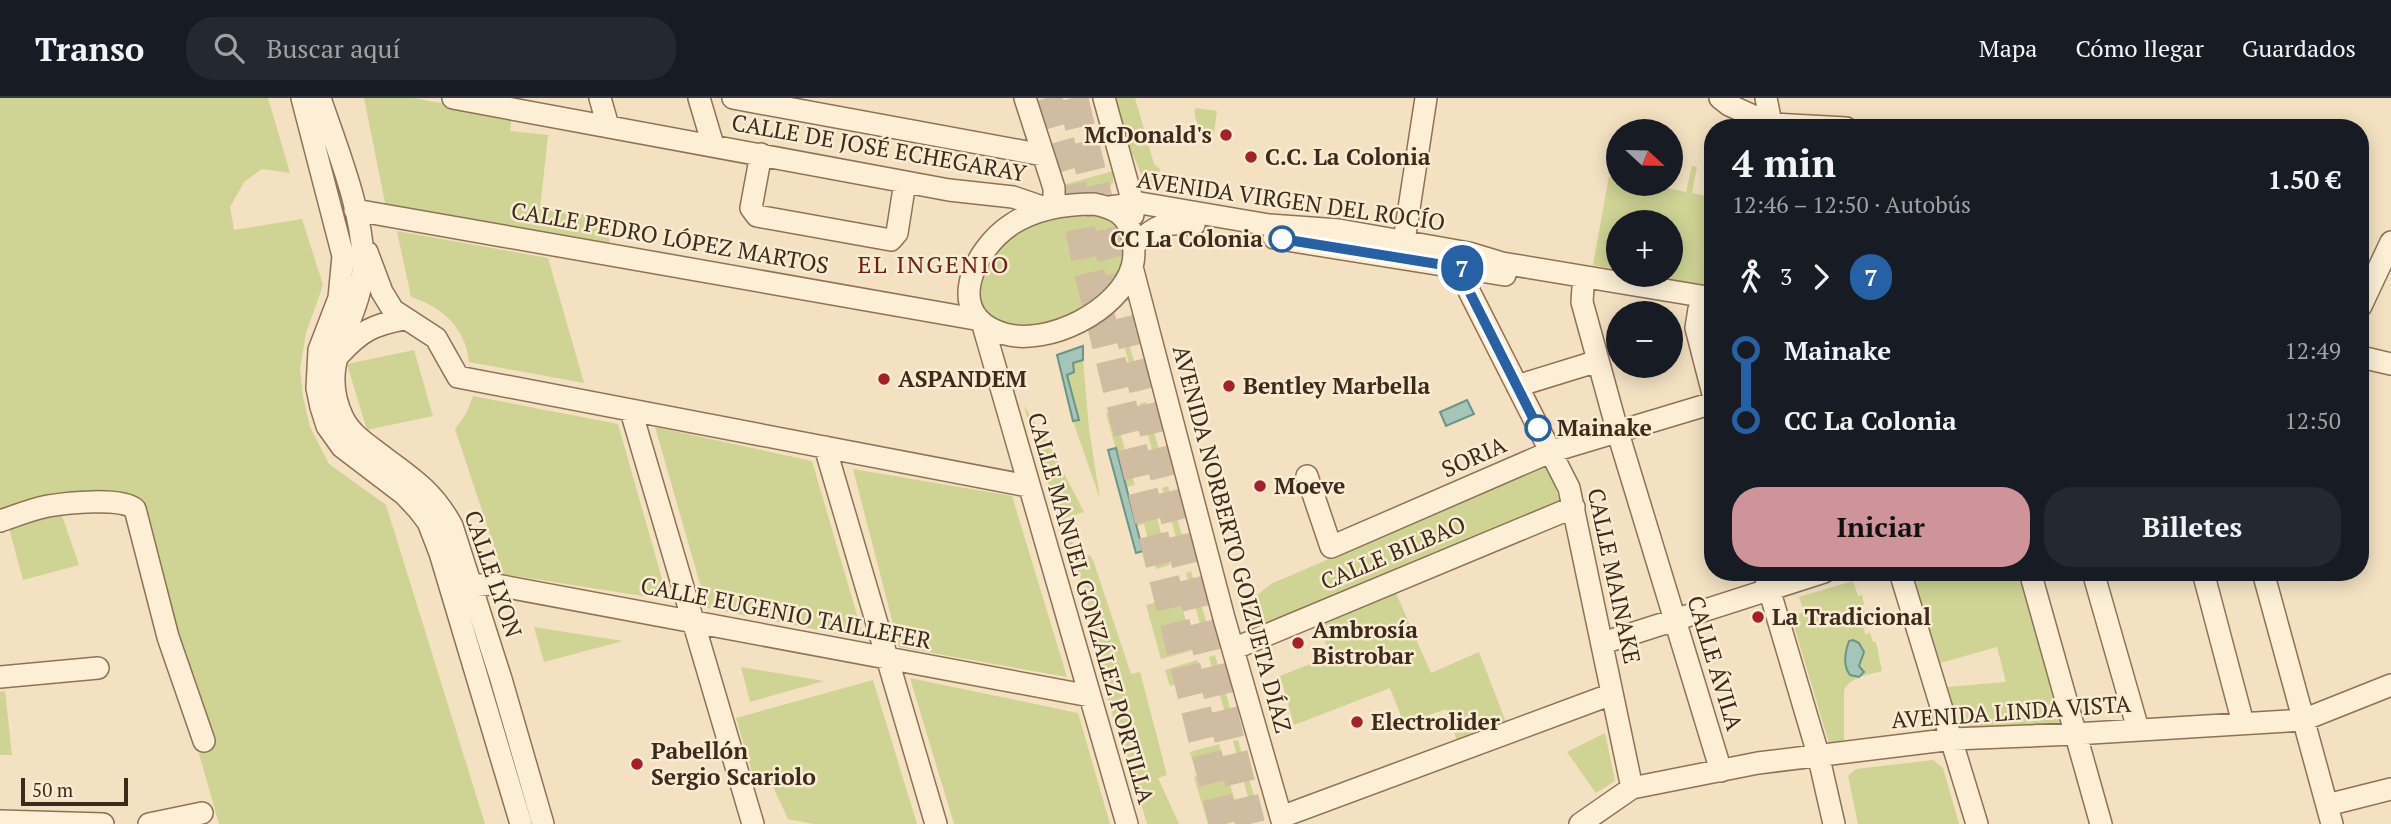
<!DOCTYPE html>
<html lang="es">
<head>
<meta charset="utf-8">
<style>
  :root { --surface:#171b24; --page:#242831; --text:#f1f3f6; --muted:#9ea1a6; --line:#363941; --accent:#cf949a }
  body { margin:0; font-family:"PT Serif",serif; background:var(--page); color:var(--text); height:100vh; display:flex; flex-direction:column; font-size:26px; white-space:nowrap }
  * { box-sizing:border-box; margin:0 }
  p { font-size:23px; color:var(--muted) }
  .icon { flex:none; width:38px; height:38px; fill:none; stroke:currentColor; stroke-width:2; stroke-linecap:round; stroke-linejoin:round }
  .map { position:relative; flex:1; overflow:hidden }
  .details { position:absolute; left:1704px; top:21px; width:665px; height:462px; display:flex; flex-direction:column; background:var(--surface); border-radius:28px; box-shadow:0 4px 18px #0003 }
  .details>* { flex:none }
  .badge { padding:0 14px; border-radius:23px; font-size:24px; line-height:46px }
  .needle { width:46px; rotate:112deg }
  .fabs { position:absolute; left:1606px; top:21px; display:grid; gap:14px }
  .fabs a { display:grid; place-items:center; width:77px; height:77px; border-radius:50%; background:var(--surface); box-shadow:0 4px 18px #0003; font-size:35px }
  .scale { position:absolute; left:21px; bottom:18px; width:107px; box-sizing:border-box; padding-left:7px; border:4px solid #3d2a1c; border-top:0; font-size:19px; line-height:24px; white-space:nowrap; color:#3d2a1c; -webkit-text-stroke:5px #f9ecd2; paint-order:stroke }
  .map>.badge { position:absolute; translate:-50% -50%; box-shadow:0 0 0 4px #fff }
  .legs { display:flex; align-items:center; gap:10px; height:77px; padding:0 28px; font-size:23px }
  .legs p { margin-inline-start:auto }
  .head { display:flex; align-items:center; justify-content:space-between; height:119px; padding:0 28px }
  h1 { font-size:38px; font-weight:700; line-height:52px }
  .action { display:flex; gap:14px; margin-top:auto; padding:14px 28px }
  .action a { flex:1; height:80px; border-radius:28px; background:var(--accent); color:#111; font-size:28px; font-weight:700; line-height:80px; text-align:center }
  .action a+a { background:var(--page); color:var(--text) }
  ul { padding:0 28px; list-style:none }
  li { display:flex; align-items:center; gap:24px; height:70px; font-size:26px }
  li i { display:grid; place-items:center; width:10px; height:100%; margin:0 9px; background:currentColor }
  li i::after { content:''; width:18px; height:18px; margin:-9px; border:5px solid; border-radius:50%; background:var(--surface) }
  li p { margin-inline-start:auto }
  li:first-child i { background:linear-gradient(#0000 50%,currentColor 0) }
  li:last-child i { background:linear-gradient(currentColor 50%,#0000 0) }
  header { display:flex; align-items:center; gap:42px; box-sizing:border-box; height:98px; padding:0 35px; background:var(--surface); border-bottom:2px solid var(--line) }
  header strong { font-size:33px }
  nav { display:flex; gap:38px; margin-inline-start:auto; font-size:24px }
  .search { width:490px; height:63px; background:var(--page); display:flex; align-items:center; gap:18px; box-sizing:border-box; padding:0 24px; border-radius:28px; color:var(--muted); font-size:26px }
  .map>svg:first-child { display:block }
  .green { fill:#cfd394 }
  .water { fill:#a5c5b9; stroke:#6a9587; stroke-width:2 }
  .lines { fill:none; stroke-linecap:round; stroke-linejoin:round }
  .highway-tunnel { stroke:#cfbca1; stroke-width:30; stroke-dasharray:30 15; stroke-linecap:butt }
  .minor-casing { stroke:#8f7156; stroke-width:24 }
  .minor { stroke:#fcefd6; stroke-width:21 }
  .line-1-casing { stroke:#fff; stroke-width:16 }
  .line-1 { stroke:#2561a4; stroke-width:10 }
  .poi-dot { fill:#a61f29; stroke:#f9ecd2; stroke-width:2.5 }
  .stop-1-dot { fill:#fff; stroke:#2561a4; stroke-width:3.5 }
  .labels { text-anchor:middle; stroke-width:5; stroke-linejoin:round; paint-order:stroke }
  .poi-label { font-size:23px; font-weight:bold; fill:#3d2a1c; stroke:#f9ecd2; text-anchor:start }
  .street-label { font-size:23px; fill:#3d2a1c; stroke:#f9ecd2 }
  .stop-label { font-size:23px; font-weight:bold; fill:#3d2a1c; stroke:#f9ecd2; text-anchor:end }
  .neighbourhood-label { font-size:24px; letter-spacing:2px; fill:#6f2317; stroke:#f9ecd2 }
</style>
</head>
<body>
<header>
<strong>Transo</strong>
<div class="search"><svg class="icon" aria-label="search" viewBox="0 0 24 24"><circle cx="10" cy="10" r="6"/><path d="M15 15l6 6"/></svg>Buscar aquí</div>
<nav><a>Mapa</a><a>Cómo llegar</a><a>Guardados</a></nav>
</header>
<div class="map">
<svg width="2391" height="726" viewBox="0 0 2391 726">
  <rect width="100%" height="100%" fill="#f3e1c2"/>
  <path class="green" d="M 0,0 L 268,0 L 290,75 L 262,71 L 244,84 L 230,109 L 234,132 L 302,121 L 323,187 L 306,235 L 300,271 L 303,299 L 310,329 L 329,366 L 386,407 L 485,726 L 219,726 L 198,652 L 214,646 L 170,527 L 140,409 L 0,417 Z
    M 364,0 L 414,0 L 512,19 L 510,33 L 548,37 L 540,111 L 611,120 L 609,148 L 386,109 Z
    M 1115,0 L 1135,0 L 1154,66 L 1160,71 L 1158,95 L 1146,87 L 1130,50 Z
    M 1195,10 L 1217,13 L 1214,36 C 1201,33 1193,24 1195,10 Z
    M 1692,68 L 1697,69 L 1692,95 L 1713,99 L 1713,190 L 1645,177 L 1671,177 L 1671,124 L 1619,124 L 1619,172 L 1593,167 L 1609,78 L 1619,80 L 1619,86 L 1650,86 L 1686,94 Z
    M 1113,73 L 1113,85 L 1105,94 L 1065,93 L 1063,87 Z
    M 1060,115 L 1100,117 L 1111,122 L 1122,135 L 1124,160 L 1114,183 L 1105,194 L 1092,206 L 1070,219 L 1030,231 L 997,226 L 979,210 L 977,183 L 981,173 L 1014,134 Z
    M 397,133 L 548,160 L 584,285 L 469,264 C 466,230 442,209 411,199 Z
    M 1126,235 L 1142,292 L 1137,294 L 1121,237 Z
    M 414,252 L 433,318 L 367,332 L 347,266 Z
    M 1083,262 L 1089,331 L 1100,401 L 1073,323 L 1078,322 L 1066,277 L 1074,274 L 1072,265 Z
    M 473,298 L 618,326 L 668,502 L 503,476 L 455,331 L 466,316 Z
    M 1146,304 L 1166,378 L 1160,380 L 1139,306 Z
    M 1024,308 L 1050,348 L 1084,414 L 1065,420 L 1077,460 L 1090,457 L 1093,462 L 1131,576 L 1140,574 L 1167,677 L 1158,680 L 1179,726 L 1147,726 L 1137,692 L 1132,687 L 1103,583 L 1103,564 L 1084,490 L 1036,350 Z
    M 1114,313 L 1135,387 L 1126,389 L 1106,315 Z
    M 655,329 L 812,363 L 864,541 L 707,510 Z
    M 1548,367 L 1560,404 L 1401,472 L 1256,528 C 1235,514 1259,494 1273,485 Z
    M 853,371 L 1012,398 L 1067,579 L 899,549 Z
    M 1168,388 L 1189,462 L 1183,464 L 1162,390 Z
    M 1150,395 L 1170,467 L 1156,471 L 1144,426 L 1136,428 L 1129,400 Z
    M 61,415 L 79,467 L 23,482 L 8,426 Z
    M 1191,473 L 1213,546 L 1206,548 L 1186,475 Z
    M 1912,474 L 2019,474 L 2062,625 L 1960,632 L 1947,589 L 2006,584 L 1997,549 L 1940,565 Z
    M 1853,483 L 1858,498 L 1862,497 L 1864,506 L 1862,508 L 1871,527 L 1864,530 L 1865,536 L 1870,535 L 1873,544 L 1876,544 L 1882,573 C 1868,577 1851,579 1844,592 L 1844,642 L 1829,645 L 1791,518 L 1804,514 L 1799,499 Z
    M 1395,493 L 1431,575 L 1479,554 L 1507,627 L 1458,646 L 1446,611 L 1404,626 L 1390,590 L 1294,627 L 1280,578 L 1331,558 L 1317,525 Z
    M 1179,498 L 1194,552 L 1161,561 L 1146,507 Z
    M 534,529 L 623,543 L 544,564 Z
    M 1215,557 L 1236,631 L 1230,633 L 1209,559 Z
    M 1197,562 L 1201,579 L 1170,588 L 1165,572 Z
    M 741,569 L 824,583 L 750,604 Z
    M 910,580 L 1078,615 L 1110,726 L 954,726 Z
    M 873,582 L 917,726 L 814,726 L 788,721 L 774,691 L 752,674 L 736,620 Z
    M 5,593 L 12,657 L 0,657 L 0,594 Z
    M 1605,635 L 1615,683 L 1596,695 L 1567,654 Z
    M 1238,642 L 1259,716 L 1253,718 L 1233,643 Z
    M 1219,646 L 1240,722 L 1227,726 L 1208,726 L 1194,679 L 1197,678 L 1190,654 Z
    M 1933,662 L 1943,670 L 1959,726 L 1858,726 L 1848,678 L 1856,671 Z"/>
  <path class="water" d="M 1083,248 L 1083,262 L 1073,265 L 1074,274 L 1067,277 L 1079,322 L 1073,323 L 1057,257 Z
    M 1467,302 L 1474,316 L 1446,328 L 1440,314 Z
    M 1116,350 L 1143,453 L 1136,455 L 1108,352 Z
    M 1853,542 L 1859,545 L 1864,554 L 1859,568 L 1864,574 L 1859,579 L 1850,577 C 1843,568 1845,554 1849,543 Z"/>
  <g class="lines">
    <path class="highway-tunnel" d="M 1047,0 L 1069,77 L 1087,165 L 1224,726
      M 1073,0 L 1250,726"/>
    <defs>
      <path id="minor" d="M 302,0 L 343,158 L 339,200 L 319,252 L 317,290 L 321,309 L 327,328 L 342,349 L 405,397 L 418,411 L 428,424 L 440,455 L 521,726
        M 320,0 C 337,51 365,118 363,171 C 360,226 315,262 343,320 C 352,338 370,348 385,360 C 414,381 435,396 452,428 L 501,581 L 543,726
        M 453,0 L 949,92 L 1013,99 L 1048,111
        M 600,0 L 608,28
        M 699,0 L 713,47
        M 733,0 L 1043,57
        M 1025,0 L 1054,90 L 1054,109
        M 1104,0 L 1133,105 L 1133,117
        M 1720,0 L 1729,7 L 1771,26 L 1846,30
        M 1766,0 L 1772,30
        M 761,56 L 751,110 L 757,118 L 891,142 L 897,135 L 905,84
        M 1094,106 C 1114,110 1127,116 1132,137 C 1134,147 1135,159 1132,169 C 1119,213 1048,248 1005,236 C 942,219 973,151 1012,126 C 1037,110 1065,106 1094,106 Z
        M 1110,109 L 1140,105 L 1269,127 L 1339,132 L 1469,155 L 1502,165 L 1713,200
        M 355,112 L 975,221
        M 1274,140 L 1505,177
        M 1134,147 C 1156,127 1165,123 1194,127
        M 1411,153 L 1404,143 L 1426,0
        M 367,154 L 382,194 L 393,212 L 436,240 L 458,279 L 1028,388
        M 1132,169 L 1224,520 L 1283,726
        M 1469,171 L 1469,193 L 1569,390 L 1632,690
        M 1583,189 L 1582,204 L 1618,335 L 1721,673
        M 2361,208 L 2391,144
        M 1699,211 L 1696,230 L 1713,296
        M 983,227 L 1127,726
        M 340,256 C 361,233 373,227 404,221
        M 2361,259 L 2391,266
        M 1517,288 L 1598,263
        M 631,313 L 753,726
        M 825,349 L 936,726
        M 1307,378 L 1331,449 L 1550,354 L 1713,305
        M 0,423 C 15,418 32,411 48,408 C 66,405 121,399 135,411 L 168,539 L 204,643
        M 1764,474 L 1818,656 L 1834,726
        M 1900,474 L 1977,726
        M 2030,474 L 2101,726
        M 2093,474 L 2138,631
        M 2203,474 L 2243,625
        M 2263,474 L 2332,726
        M 472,488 L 491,486 L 1090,598
        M 1603,545 L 1824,474
        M 1233,551 L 1574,409
        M 0,579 L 98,570
        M 2327,707 L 2391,691
        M 1281,719 L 1612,596
        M 0,723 L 103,726
        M 149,726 L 202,715
        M 1580,726 L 1632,690 L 1758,665 L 1953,641 L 2075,636 L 2303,622 L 2391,587"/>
    </defs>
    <use href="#minor" class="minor-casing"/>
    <use href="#minor" class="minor"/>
  </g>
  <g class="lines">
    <defs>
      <path id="line-1" d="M 1282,141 L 1469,171 L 1469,193 L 1538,330"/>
    </defs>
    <use href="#line-1" class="line-1-casing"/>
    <use href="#line-1" class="line-1"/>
  </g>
  <g class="poi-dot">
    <circle cx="1226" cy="37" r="7"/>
    <circle cx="1251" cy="59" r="7"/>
    <circle cx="884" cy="281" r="7"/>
    <circle cx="1229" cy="288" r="7"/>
    <circle cx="1260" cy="388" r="7"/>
    <circle cx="1758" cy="519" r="7"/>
    <circle cx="1298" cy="545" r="7"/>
    <circle cx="1357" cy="624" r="7"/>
    <circle cx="637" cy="666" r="7"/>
  </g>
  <g class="stop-1-dot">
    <circle cx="1282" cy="141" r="12"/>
    <circle cx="1538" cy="330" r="12"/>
  </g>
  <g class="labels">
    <g class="poi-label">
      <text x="1212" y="45" text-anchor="end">McDonald's</text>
      <text x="1265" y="67">C.C. La Colonia</text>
      <text x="898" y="289">ASPANDEM</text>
      <text x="1243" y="296">Bentley Marbella</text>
      <text x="1274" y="396">Moeve</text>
      <text x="1772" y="527">La Tradicional</text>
      <text x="1312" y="540">Ambrosía<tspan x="1312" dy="26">Bistrobar</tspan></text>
      <text x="1371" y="632">Electrolider</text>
      <text x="651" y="661">Pabellón<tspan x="651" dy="26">Sergio Scariolo</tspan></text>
    </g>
    <g class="street-label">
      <text transform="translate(879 50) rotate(10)" y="8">CALLE DE JOSÉ ECHEGARAY</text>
      <text transform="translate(1291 103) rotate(8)" y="8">AVENIDA VIRGEN DEL ROCÍO</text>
      <text transform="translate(670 140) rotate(10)" y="8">CALLE PEDRO LÓPEZ MARTOS</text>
      <text transform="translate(1474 359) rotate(-24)" y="8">SORIA</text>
      <text transform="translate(1232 441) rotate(75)" y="8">AVENIDA NORBERTO GOIZUETA DÍAZ</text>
      <text transform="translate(1393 455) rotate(-23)" y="8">CALLE BILBAO</text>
      <text transform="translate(493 476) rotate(71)" y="8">CALLE LYON</text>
      <text transform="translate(1614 478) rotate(78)" y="8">CALLE MAINAKE</text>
      <text transform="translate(1091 510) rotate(74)" y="8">CALLE MANUEL GONZÁLEZ PORTILLA</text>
      <text transform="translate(786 515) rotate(11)" y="8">CALLE EUGENIO TAILLEFER</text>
      <text transform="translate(1715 565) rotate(73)" y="8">CALLE ÁVILA</text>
      <text transform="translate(2011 614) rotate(-4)" y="8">AVENIDA LINDA VISTA</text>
    </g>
    <g class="stop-label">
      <text x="1263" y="149">CC La Colonia</text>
      <text x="1557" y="338" text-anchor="start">Mainake</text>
    </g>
    <g class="neighbourhood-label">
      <text x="934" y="175">EL INGENIO</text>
    </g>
  </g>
</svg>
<div class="fabs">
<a><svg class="needle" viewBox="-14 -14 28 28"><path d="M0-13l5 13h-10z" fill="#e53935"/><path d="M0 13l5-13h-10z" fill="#9ea1a6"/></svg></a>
<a>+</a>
<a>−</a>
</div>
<div class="scale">50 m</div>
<b class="badge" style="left:1462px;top:170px;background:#2561a4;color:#fff">7</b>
<section class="details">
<div class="head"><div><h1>4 min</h1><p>12:46 – 12:50 · Autobús</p></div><b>1.50 €</b></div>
<div class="legs"><svg class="icon" aria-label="walk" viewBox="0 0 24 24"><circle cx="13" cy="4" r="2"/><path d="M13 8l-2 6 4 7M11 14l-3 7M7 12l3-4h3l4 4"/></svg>3<svg class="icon" aria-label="forward" viewBox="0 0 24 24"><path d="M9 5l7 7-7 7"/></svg><b class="badge" style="background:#2561a4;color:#fff">7</b></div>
<ul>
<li><i style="color:#2561a4"></i><b>Mainake</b><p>12:49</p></li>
<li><i style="color:#2561a4"></i><b>CC La Colonia</b><p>12:50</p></li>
</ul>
<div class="action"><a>Iniciar</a><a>Billetes</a></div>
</section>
</div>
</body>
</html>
